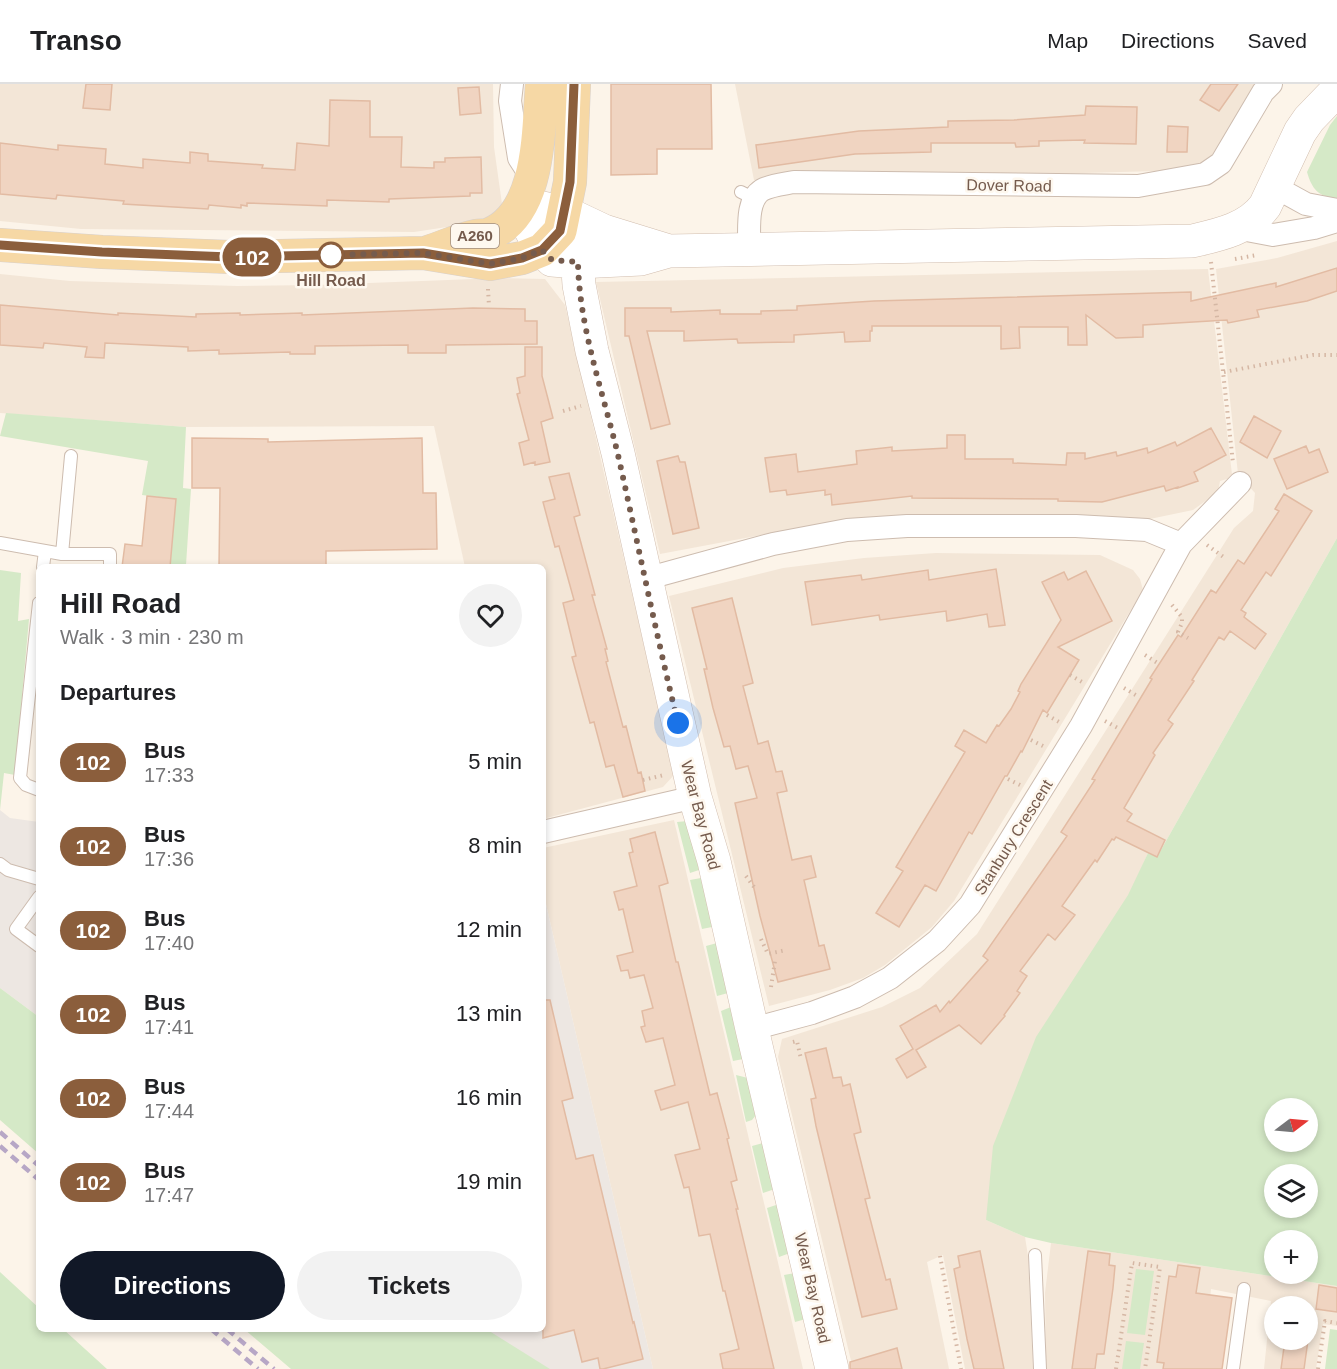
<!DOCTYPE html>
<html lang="en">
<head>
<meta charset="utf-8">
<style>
  :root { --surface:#fff; --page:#f2f2f2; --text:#202124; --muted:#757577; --line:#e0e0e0; --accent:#111827 }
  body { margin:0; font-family:Arial,sans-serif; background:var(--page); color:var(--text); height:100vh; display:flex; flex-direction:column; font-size:22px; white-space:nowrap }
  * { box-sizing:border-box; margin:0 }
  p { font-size:20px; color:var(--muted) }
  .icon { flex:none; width:33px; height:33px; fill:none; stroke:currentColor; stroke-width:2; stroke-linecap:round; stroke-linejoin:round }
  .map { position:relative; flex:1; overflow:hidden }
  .panel { position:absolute; left:36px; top:480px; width:510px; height:768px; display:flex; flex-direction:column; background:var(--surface); border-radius:9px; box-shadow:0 3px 9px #0003 }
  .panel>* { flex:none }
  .badge { padding:0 12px; border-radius:20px; font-size:21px; line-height:39px }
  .needle { width:39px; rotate:74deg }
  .controls { position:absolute; left:1264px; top:1014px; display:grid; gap:12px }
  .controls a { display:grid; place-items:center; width:54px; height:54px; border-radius:50%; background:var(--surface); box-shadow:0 3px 9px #0003; font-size:30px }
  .you { position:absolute; width:30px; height:30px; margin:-15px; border:4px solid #fff; border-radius:50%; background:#1a73e8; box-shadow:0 0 0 9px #1a73e833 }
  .map>.badge { position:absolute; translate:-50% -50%; box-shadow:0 0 0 3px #fff }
  h2 { padding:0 24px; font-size:22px; line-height:54px }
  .round { display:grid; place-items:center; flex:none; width:63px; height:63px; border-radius:32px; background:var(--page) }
  .head { display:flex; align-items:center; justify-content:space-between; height:102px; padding:0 24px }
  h1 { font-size:28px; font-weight:700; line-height:45px }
  .cta { display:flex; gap:12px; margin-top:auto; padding:12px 24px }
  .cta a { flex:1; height:69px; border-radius:36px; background:var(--accent); color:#fff; font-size:24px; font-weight:700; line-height:69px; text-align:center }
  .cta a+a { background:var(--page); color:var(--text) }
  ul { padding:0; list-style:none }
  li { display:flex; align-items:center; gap:18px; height:84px; padding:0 24px }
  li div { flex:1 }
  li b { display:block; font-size:22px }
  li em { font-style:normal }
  li .badge { min-width:66px; font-weight:700; text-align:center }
  header { display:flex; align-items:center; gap:36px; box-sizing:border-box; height:84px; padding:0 30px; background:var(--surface); border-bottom:2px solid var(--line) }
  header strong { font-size:28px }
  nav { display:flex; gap:33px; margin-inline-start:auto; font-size:21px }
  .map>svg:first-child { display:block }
  .residential { fill:#f3e6d7; fill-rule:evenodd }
  .industrial { fill:#ede7e2 }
  .green { fill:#d5e9c7; fill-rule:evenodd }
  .building { fill:#f0d4c1; stroke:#e2bba3; stroke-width:1.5 }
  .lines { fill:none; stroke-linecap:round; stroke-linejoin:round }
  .lane-casing { stroke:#cdbcaf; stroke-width:14 }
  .street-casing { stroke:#cdbcaf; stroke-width:24 }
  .secondary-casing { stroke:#d2beaf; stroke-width:34 }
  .primary-casing { stroke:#d8d1cd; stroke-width:34 }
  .path { stroke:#d5b7a4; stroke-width:4; stroke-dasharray:1.5 4.5; stroke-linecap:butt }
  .lane { stroke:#fff; stroke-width:12 }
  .street { stroke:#fff; stroke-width:22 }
  .secondary { stroke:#fff; stroke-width:33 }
  .primary { stroke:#f6d8a5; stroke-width:33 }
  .rail { stroke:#b7a7c6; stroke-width:4.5; stroke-dasharray:9 6; stroke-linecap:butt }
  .line-casing { stroke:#fff; stroke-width:14 }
  .line { stroke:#8b5e3c; stroke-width:9 }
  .walk { stroke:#755b4d; stroke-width:6; stroke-dasharray:0 10.8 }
  .stop-dot { fill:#fff; stroke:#8b5e3c; stroke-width:3 }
  .labels { text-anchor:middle; stroke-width:5; stroke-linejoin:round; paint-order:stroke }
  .shield { fill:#fef8ef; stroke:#9e8a7e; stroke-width:1.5 }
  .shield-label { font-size:15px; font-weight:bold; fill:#755b4d }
  .street-label { font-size:16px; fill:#755b4d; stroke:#fef8ef }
  .stop-label { font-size:16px; font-weight:bold; fill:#755b4d; stroke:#fef8ef }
</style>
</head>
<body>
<header>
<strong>Transo</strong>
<nav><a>Map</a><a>Directions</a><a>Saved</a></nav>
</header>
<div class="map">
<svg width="1337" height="1285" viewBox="0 0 1337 1285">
  <rect width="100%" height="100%" fill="#fcf4e9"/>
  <path class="residential" d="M 0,0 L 493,0 L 494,63 L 502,120 L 493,136 L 414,148 L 81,145 L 0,137 Z
    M 735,0 L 1258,0 L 1207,79 L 1158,87 L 1008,91 L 902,90 L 754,96 Z
    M 1337,157 L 1337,454 L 1157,773 L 1148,769 L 986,1136 L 1025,1153 L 1028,1172 L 1033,1285 L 965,1285 L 943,1171 L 927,1178 L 949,1285 L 853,1285 L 778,973 L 782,955 L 882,923 L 920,904 L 977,850 L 1234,444 L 1253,427 L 1255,409 L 1238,390 L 1216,185 L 1277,174 Z
    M 1208,185 L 1233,399 L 1227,395 L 1220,397 L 1218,408 L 1193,426 L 1145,436 L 1118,436 L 1064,431 L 939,431 L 778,448 L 660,470 L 596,198 Z
    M 0,190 L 70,197 L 237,202 L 316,201 L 501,194 L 545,195 L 565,221 L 674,691 L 663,703 L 543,735 L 543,483 L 465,483 L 434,342 L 186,343 L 0,329 Z
    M 936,469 L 1100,471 L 1133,486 L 1140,495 L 1143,506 L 954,817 L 932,843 L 885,881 L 863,894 L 830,906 L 769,922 L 669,512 L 783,484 L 864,474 Z
    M 674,736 L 803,1285 L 653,1285 L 543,807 L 543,764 Z
    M 1051,1159 L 1337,1202 L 1337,1242 L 1323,1240 L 1316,1285 L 1264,1285 L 1271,1217 L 1211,1205 L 1203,1285 L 1046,1285 L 1045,1209 ZM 1275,1222 L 1308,1222 L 1308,1256 L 1275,1256 Z"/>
  <path class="industrial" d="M 0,726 L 10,734 L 39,738 L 39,933 L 0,904 Z
    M 543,807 L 653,1285 L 549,1285 L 484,1245 L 543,1245 Z"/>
  <path class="green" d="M 1337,32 L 1337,114 C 1318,113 1312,105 1307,88 L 1330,41 Z
    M 6,329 L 186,343 L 183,404 L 191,405 L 186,481 L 192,483 L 170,483 L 175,415 L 142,411 L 148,377 L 0,352 Z
    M 1337,454 L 1337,1202 L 1051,1159 L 1025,1153 L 986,1136 L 993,1062 L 1036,953 L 1128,811 L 1148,769 L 1157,773 ZM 1275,1024 L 1308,1024 L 1308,1058 L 1275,1058 ZM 1275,1090 L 1308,1090 L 1308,1124 L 1275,1124 ZM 1275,1156 L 1308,1156 L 1308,1190 L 1275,1190 Z
    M 0,486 L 21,489 L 18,537 L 29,535 L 15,691 L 4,689 L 0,726 Z
    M 688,737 L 699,786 L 690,789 L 677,738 Z
    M 701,794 L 712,843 L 702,845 L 690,796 Z
    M 717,859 L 728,909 L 717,912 L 706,862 Z
    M 0,904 L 39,933 L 39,1070 L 0,1036 Z
    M 731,923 L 743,975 L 733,977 L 721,927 Z
    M 736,991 L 748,994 L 756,1031 L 752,1036 L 746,1038 Z
    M 763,1059 L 775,1105 L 763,1109 L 752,1062 Z
    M 779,1120 L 790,1169 L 779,1173 L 767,1124 Z
    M 1136,1185 L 1154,1187 L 1145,1251 L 1127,1249 Z
    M 0,1188 L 39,1224 L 39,1245 L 63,1245 L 107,1285 L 0,1285 Z
    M 795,1189 L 806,1235 L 795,1238 L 784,1191 Z
    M 244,1245 L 486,1245 L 550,1285 L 291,1285 Z
    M 1330,1245 L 1337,1246 L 1337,1285 L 1325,1285 Z
    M 1126,1257 L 1144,1259 L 1140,1285 L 1122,1285 Z"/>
  <path class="building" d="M 86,0 L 112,0 L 110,26 L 83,24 Z
    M 611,0 L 711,0 L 712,65 L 657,65 L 657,90 L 611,91 Z
    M 1211,0 L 1238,0 L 1219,27 L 1200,16 Z
    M 479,3 L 481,29 L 460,31 L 458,4 Z
    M 330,16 L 370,17 L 370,53 L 402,53 L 401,83 L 434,84 L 434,78 L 445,78 L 445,74 L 481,73 L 482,109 L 470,109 L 470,112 L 389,115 L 389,118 L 327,116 L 327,122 L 247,119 L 247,122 L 241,121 L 241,124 L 209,121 L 208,125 L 123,120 L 124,117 L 57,111 L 56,115 L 0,110 L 0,59 L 58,66 L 58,61 L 106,65 L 105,80 L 143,84 L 143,75 L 190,79 L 190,68 L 208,70 L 208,77 L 263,81 L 262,84 L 295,86 L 297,59 L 329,62 Z
    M 1086,22 L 1137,23 L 1136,60 L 1084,59 L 1085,56 L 1039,57 L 1039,62 L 1016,63 L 1015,59 L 931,59 L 931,68 L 855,70 L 759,84 L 756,61 L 859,47 L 948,43 L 948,37 L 1014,36 L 1085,31 Z
    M 1168,42 L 1188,43 L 1187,68 L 1167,68 Z
    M 1337,184 L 1337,207 L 1307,217 L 1257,226 L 1259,233 L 1228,239 L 1227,236 L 1143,241 L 1143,253 L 1116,254 L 1086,231 L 1087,261 L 1068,261 L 1068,243 L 1019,243 L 1020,264 L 1001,265 L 1001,242 L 872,242 L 872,247 L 870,247 L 870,257 L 845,258 L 844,248 L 794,251 L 794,258 L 738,259 L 737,255 L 684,257 L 684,247 L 647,247 L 670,340 L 651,345 L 629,252 L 625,252 L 625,224 L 671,224 L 671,228 L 720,226 L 720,230 L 761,230 L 761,227 L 797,226 L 797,222 L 874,217 L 1191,208 L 1191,217 L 1276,199 L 1276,203 Z
    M 0,221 L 118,231 L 118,229 L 196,233 L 196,230 L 240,229 L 240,231 L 302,229 L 302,231 L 473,224 L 525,225 L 525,237 L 537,237 L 537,260 L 446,261 L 446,269 L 408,269 L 408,261 L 315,262 L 315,270 L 290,270 L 290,268 L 219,270 L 219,266 L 188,267 L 188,263 L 105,259 L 104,274 L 85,273 L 87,263 L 44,259 L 43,264 L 0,261 Z
    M 525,263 L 542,263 L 542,292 L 553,334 L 541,338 L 550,378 L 535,381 L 535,378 L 524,381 L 519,359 L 529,356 L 517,310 L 520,309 L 517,294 L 525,292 Z
    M 1254,332 L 1281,347 L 1267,374 L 1240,358 Z
    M 1211,344 L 1226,371 L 1194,388 L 1198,397 L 1178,404 L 1178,403 L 1166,407 L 1164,402 L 1102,418 L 1058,417 L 1058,415 L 912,414 L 912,412 L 832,421 L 831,410 L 825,411 L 825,406 L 787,411 L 786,406 L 770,408 L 765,374 L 796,370 L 798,388 L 857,380 L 856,367 L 892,363 L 892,367 L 947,364 L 947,351 L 965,351 L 965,375 L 1013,375 L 1013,379 L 1066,381 L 1067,369 L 1085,369 L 1085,375 L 1116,368 L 1117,372 L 1147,364 L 1148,369 L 1175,358 L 1177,362 Z
    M 192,354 L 268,355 L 268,358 L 422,354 L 423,409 L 436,409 L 437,465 L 326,467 L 326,483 L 219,483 L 220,404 L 192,404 Z
    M 1306,362 L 1309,369 L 1319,365 L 1328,388 L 1287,405 L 1274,375 Z
    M 678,372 L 680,378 L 685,378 L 699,444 L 673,450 L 657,377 Z
    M 569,389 L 580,431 L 574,433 L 595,511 L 592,511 L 607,565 L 605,565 L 608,577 L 606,578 L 623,643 L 626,642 L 638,689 L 641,688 L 645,707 L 623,713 L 614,681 L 606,683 L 594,638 L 590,639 L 572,573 L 576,572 L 563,519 L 574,516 L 559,462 L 555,463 L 543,418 L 555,415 L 549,393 Z
    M 1284,410 L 1312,427 L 1271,492 L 1266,488 L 1241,526 L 1246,529 L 1244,533 L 1266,550 L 1255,565 L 1230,547 L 1224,556 L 1219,553 L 1192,596 L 1194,597 L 1168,636 L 1173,640 L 1153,669 L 1155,671 L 1124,724 L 1132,730 L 1127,737 L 1165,756 L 1157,773 L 1116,753 L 1114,756 L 1112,755 L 1097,778 L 1095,776 L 1062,822 L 1075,831 L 1055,856 L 1048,850 L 1020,887 L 1027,892 L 1017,907 L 1020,909 L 1004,931 L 1005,932 L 981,960 L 959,941 L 916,966 L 926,983 L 907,994 L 896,975 L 913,965 L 900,942 L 936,921 L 940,928 L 949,917 L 950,919 L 988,876 L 983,872 L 1067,752 L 1061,748 L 1095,696 L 1092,695 L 1152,595 L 1150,594 L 1178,551 L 1181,553 L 1211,506 L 1216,509 L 1238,476 L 1244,480 L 1279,427 L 1275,425 Z
    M 147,412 L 176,415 L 170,483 L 122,483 L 125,460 L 142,462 Z
    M 996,485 L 1005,541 L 989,543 L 987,530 L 947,537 L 946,527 L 880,536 L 879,531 L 812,541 L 805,498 L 861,491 L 862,496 L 928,486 L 929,496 Z
    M 1086,487 L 1112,537 L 1058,563 L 1079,576 L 1047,629 L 1043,626 L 1022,668 L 1021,667 L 1007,692 L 1005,692 L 972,750 L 969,748 L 936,807 L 925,801 L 899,843 L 876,829 L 903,787 L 896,783 L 965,668 L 955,662 L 964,646 L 986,659 L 997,641 L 999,642 L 1011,625 L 1020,608 L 1018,607 L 1021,600 L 1061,536 L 1042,498 L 1064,488 L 1068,496 Z
    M 732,514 L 753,599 L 743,602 L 758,660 L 768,657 L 776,688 L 782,687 L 787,707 L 777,709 L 792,776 L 811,772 L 816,793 L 804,796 L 819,862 L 824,861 L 830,885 L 778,898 L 760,832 L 735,719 L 757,714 L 748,682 L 736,685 L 730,662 L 724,663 L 713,624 L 704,585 L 707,585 L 692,524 Z
    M 655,748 L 668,799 L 659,802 L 676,878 L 678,878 L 710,1011 L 717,1009 L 729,1054 L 727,1055 L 737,1096 L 731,1098 L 738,1125 L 736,1125 L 774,1285 L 723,1285 L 720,1270 L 739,1265 L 725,1207 L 723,1207 L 710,1150 L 699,1152 L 689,1103 L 684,1104 L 675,1071 L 700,1065 L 688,1018 L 661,1026 L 655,1007 L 675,1001 L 663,954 L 646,958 L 641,943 L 645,942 L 642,927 L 653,924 L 644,891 L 630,894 L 628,886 L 621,887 L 617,872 L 633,868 L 623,825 L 619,826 L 614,808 L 637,802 L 629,769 L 633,768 L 630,755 Z
    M 543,916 L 550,916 L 573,1014 L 562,1017 L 576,1075 L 593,1071 L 633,1239 L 634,1238 L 643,1275 L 603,1285 L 600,1285 L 598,1274 L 582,1278 L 574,1246 L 543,1254 Z
    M 826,964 L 833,994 L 841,993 L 843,1002 L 850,1000 L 861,1048 L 854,1050 L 870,1114 L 865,1115 L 886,1196 L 890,1195 L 897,1225 L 862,1233 L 816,1042 L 811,1015 L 816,1014 L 805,969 Z
    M 980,1167 L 993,1231 L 1004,1285 L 974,1285 L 967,1255 L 954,1185 L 960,1183 L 958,1172 Z
    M 1088,1167 L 1110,1170 L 1109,1181 L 1115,1182 L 1113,1204 L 1104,1270 L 1097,1270 L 1095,1285 L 1072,1285 Z
    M 1178,1181 L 1200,1184 L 1196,1209 L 1232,1214 L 1222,1285 L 1163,1285 L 1164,1279 L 1157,1278 L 1169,1192 L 1176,1193 Z
    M 1319,1201 L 1337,1204 L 1337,1228 L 1316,1225 Z
    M 1285,1256 L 1308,1256 L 1304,1285 L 1281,1285 Z
    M 897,1264 L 902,1285 L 850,1285 L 850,1278 Z"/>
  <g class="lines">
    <defs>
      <path id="lane" d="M 741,108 L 755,115
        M 0,459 L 62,470 L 110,470 L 110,483
        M 62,470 L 71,372
        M 43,483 L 45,467
        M 39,519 L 20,694 L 26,701 L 39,706
        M 0,780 L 8,786 L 39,795
        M 39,813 L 16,845 L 39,862
        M 1035,1171 L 1040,1285
        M 1233,1285 L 1244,1205"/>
      <path id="street" d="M 512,0 L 510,17 L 519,74 L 532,94
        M 1275,103 L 1306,120 L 1337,126
        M 1236,144 L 1273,151 L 1314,144 L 1337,137
        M 749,165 C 750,148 745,117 762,106 C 771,101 784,100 794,98 L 1138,102 L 1205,90 L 1221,79 L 1263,8 L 1271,0
        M 645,495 L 773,460 L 847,446 L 907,442 L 1076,442 L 1147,446 L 1181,460
        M 543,748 L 695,713
        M 752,945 L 812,929 L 855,913 L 890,894 L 937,857 L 970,821 L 1081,642 L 1181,460 L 1240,399"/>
      <path id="secondary" d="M 587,141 L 578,178 L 578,186 L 579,201 L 592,267 L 618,369 L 695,713 L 714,777 L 752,945 L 832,1285
        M 669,167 L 604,147 L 566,129 L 542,124 L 520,127 L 542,166 L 552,176 L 578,178 L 641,175 L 669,167 L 1192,157 C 1218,151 1248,145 1265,122 L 1300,48 L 1309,35 L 1337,6"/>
      <path id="primary" d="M 0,161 L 102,168 L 230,173 L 423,169 L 490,180 L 522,174 L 542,166 L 560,147 L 570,98 L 574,0
        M 428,168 C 444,163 460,155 476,152 C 481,151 486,152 490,150 C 541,129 538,46 542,0"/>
    </defs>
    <use href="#lane" class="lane-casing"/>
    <use href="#street" class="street-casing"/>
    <use href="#secondary" class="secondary-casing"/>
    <use href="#primary" class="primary-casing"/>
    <path class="path" d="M 1235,175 L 1257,171
      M 1211,178 L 1233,379
      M 488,205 L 489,222
      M 1224,288 L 1313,271 L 1337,271
      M 563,327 L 581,322
      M 1207,461 L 1225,474
      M 1172,521 L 1182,533 L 1182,539 L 1178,548 L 1188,554
      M 1145,571 L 1159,580
      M 1070,591 L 1082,598
      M 1124,604 L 1139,613
      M 1047,631 L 1059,638
      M 1105,637 L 1118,644
      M 1031,656 L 1043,662
      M 1008,695 L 1020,701
      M 643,696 L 664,691
      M 746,792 L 754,803
      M 761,855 L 768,870 L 786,866
      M 771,903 L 775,877
      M 793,958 L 797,957 L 801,975
      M 940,1172 L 961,1285
      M 1116,1285 L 1132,1179 L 1160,1183 L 1145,1285
      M 1318,1285 L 1325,1237 L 1337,1239"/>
    <use href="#lane" class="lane"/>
    <use href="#street" class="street"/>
    <use href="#secondary" class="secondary"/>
    <use href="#primary" class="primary"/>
    <path class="rail" d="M 0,1048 L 39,1082
      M 0,1062 L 39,1096
      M 211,1245 L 258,1285
      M 227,1245 L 274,1285"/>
  </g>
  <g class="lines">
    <defs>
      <path id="line" d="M 0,161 L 102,168 L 230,173 L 423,169 L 490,180 L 522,174 L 542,166 L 560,147 L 570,98 L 574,0"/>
    </defs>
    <use href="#line" class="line-casing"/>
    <use href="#line" class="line"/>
    <path class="walk" d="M 331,171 L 423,169 L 490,180 L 522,174 L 542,166 L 552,176 L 578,178 C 579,243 603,308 618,371 C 638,460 656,550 678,639"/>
  </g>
  <circle class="stop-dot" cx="331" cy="171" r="12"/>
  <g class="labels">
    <rect class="shield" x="451" y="140" width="48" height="24" rx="4.5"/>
    <g class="shield-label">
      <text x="475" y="157">A260</text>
    </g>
    <g class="street-label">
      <text transform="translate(1009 101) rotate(1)" y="6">Dover Road</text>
      <text transform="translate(701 731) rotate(75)" y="6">Wear Bay Road</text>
      <text transform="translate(1013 753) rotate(-58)" y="6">Stanbury Crescent</text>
      <text transform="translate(813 1204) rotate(77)" y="6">Wear Bay Road</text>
    </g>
    <g class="stop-label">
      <text x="331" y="202">Hill Road</text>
    </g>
  </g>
</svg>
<div class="controls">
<a><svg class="needle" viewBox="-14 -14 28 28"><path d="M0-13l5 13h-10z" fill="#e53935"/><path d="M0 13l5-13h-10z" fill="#757577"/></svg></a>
<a><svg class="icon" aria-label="layers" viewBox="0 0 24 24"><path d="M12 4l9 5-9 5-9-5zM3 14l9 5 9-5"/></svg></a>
<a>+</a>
<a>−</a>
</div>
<div class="you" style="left:678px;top:639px"></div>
<b class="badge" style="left:252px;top:173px;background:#8b5e3c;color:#fff">102</b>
<section class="panel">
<div class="head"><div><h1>Hill Road</h1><p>Walk · 3 min · 230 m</p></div><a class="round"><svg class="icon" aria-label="heart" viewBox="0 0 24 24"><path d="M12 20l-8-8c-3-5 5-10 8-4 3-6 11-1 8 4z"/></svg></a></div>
<h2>Departures</h2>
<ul>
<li><span class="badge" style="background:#8b5e3c;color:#fff">102</span><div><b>Bus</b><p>17:33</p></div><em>5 min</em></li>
<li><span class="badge" style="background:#8b5e3c;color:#fff">102</span><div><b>Bus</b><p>17:36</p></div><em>8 min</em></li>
<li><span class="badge" style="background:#8b5e3c;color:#fff">102</span><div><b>Bus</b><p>17:40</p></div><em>12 min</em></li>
<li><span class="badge" style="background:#8b5e3c;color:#fff">102</span><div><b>Bus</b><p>17:41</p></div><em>13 min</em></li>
<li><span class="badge" style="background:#8b5e3c;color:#fff">102</span><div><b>Bus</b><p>17:44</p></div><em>16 min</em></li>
<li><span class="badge" style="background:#8b5e3c;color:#fff">102</span><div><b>Bus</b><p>17:47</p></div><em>19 min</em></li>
</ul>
<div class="cta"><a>Directions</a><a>Tickets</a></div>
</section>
</div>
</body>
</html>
